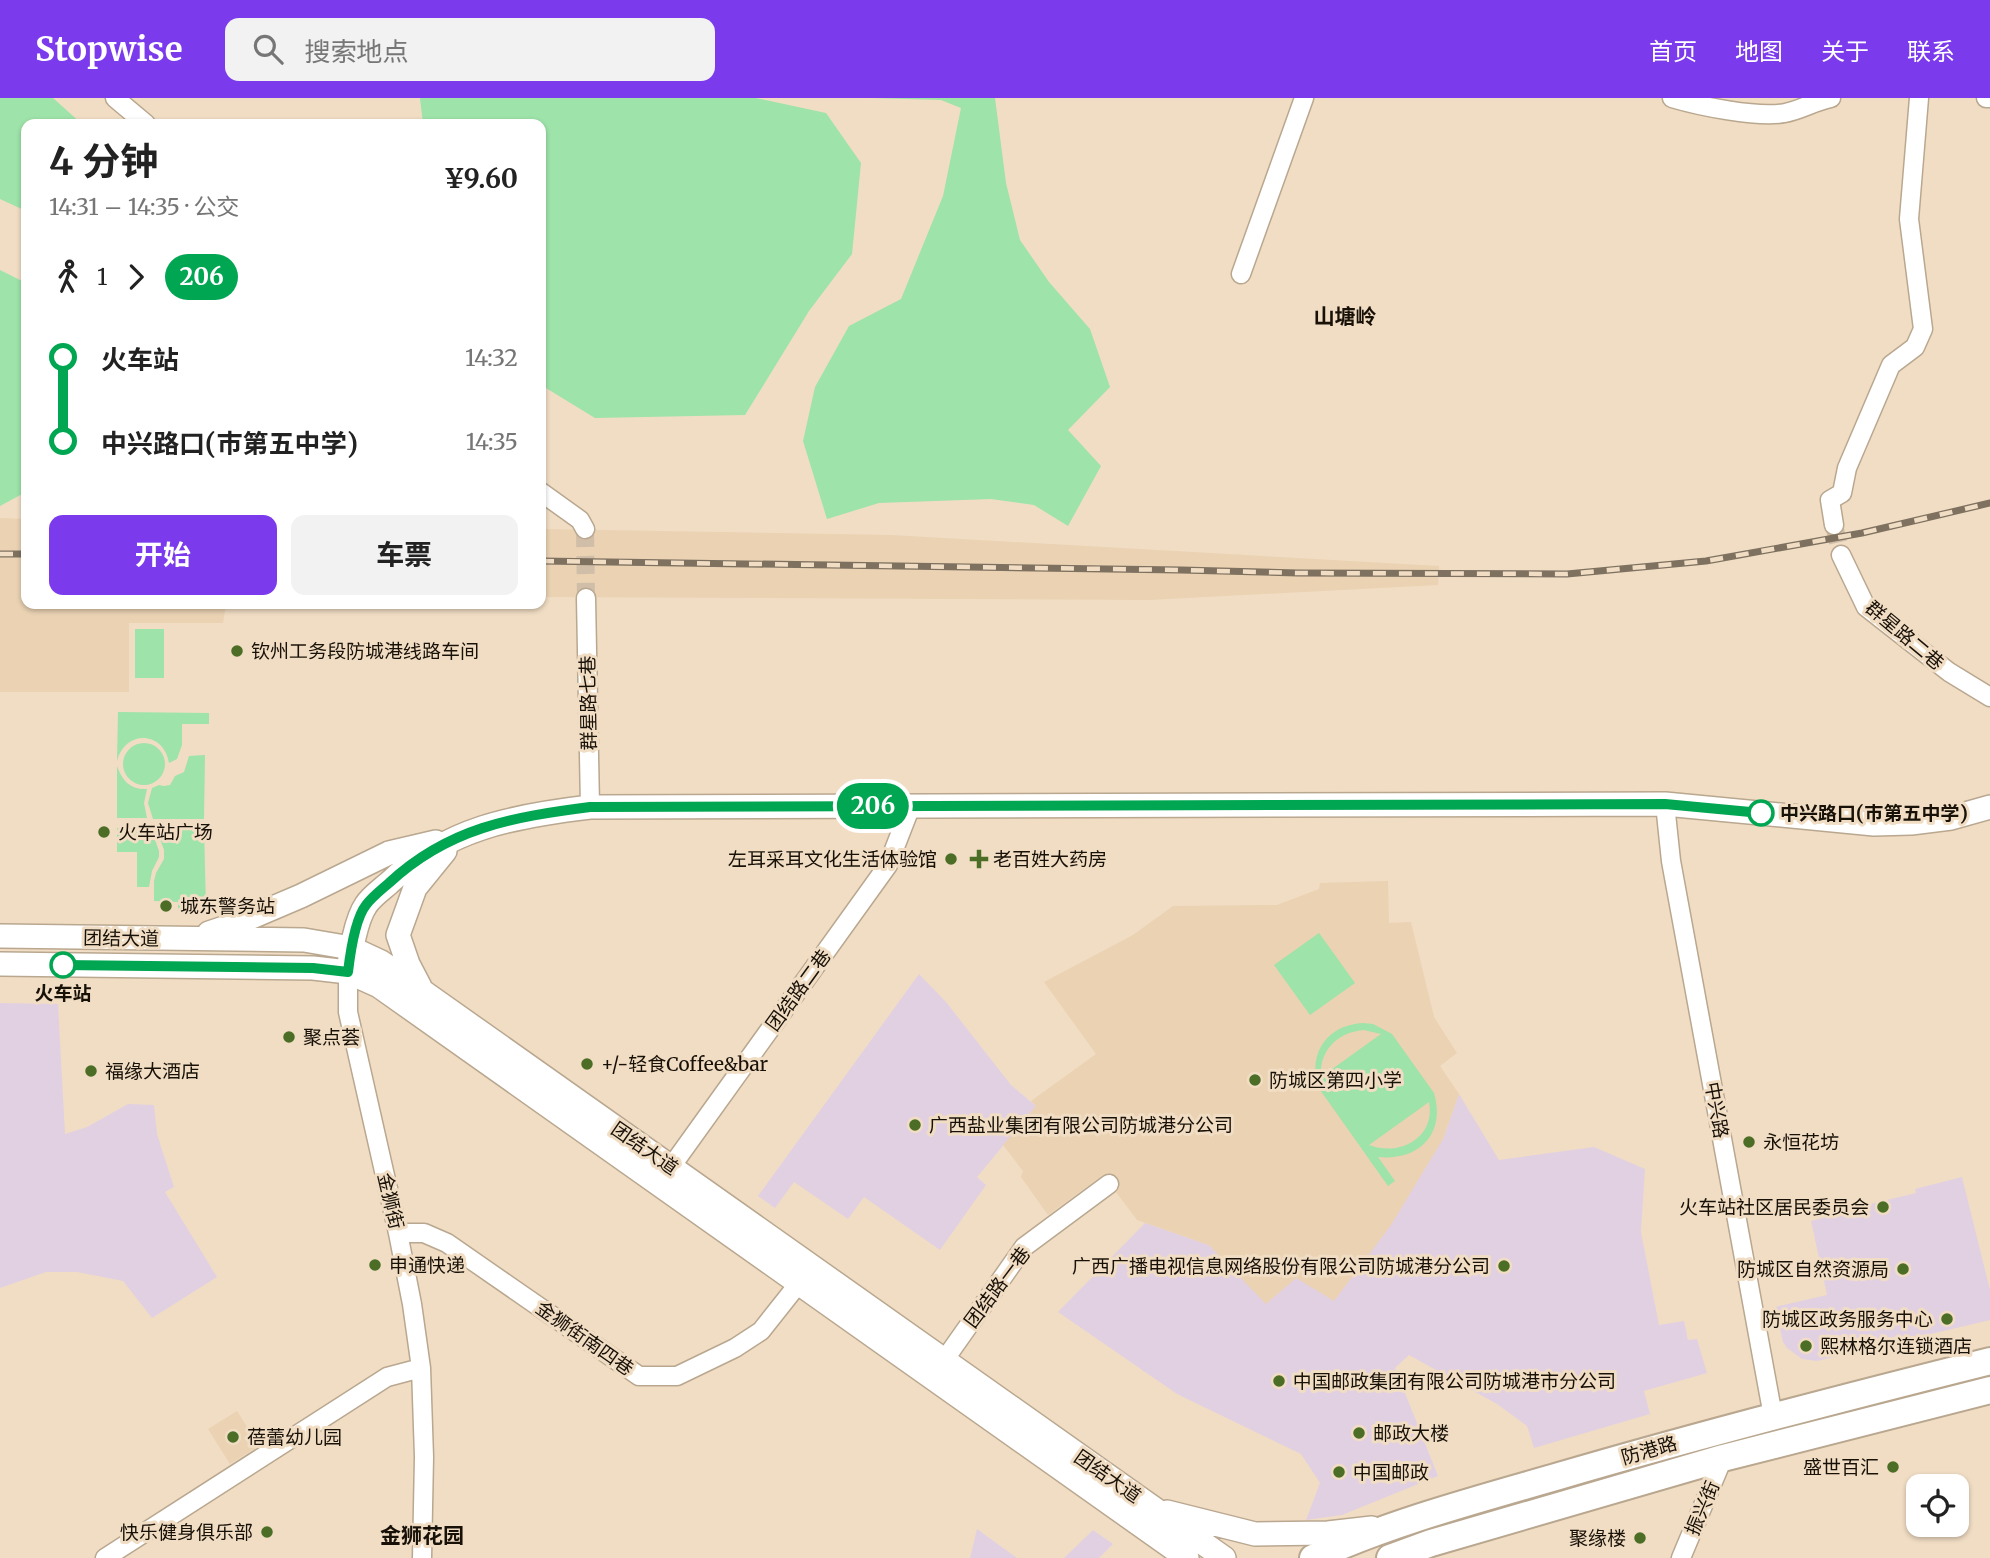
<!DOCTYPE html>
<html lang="zh">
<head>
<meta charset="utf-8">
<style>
  :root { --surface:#fff; --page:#f2f2f2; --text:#222; --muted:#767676; --accent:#7c3aed }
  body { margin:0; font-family:Merriweather,"Noto Sans SC",serif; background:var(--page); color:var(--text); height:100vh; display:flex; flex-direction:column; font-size:26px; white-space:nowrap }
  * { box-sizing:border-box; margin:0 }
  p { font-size:23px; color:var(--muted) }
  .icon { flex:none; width:38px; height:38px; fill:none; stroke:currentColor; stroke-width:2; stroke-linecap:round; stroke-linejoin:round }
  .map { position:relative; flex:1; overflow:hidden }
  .drawer { position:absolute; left:21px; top:21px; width:525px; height:490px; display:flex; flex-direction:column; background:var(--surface); border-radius:14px; box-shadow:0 2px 5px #0004 }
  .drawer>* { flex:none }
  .badge { padding:0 14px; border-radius:23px; font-size:24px; line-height:46px }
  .buttons { position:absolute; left:1906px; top:1376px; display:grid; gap:14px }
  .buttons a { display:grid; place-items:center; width:63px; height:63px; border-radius:14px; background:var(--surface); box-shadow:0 2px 5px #0004; font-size:35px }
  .map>.badge { position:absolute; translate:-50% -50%; box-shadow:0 0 0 4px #fff }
  .legs { display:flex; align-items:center; gap:10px; height:77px; padding:0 28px; font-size:23px }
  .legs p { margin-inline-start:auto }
  .head { display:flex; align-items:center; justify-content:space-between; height:119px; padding:0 28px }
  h1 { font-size:38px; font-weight:700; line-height:52px }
  .action { display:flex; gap:14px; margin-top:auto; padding:14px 28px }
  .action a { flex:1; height:80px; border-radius:14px; background:var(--accent); color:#fff; font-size:28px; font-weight:700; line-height:80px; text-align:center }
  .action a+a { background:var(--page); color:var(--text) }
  ul { padding:0 28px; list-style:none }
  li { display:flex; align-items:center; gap:24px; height:84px; font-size:26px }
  li i { display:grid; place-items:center; width:10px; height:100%; margin:0 9px; background:currentColor }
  li i::after { content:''; width:18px; height:18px; margin:-9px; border:5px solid; border-radius:50%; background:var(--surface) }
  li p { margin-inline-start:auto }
  li:first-child i { background:linear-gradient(#0000 50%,currentColor 0) }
  li:last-child i { background:linear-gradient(currentColor 50%,#0000 0) }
  header { display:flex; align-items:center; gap:42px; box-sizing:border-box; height:98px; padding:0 35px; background:var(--accent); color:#fff }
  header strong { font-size:33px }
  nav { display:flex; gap:38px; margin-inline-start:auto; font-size:24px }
  .search { width:490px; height:63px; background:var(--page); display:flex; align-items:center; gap:18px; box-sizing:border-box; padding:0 24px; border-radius:14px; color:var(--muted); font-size:26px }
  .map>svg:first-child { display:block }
  .commercial { fill:#e1d0e2 }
  .built { fill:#ead2b3 }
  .green { fill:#9ee3a9; fill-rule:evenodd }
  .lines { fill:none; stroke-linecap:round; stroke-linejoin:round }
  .minor-tunnel { stroke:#d0bea8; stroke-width:18; stroke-dasharray:18 9; stroke-linecap:butt }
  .minor-casing { stroke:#b9a78f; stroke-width:21 }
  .major-casing { stroke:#b9a78f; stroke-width:26 }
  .highway-casing { stroke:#b9a78f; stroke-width:30 }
  .minor { stroke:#fff; stroke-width:18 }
  .major { stroke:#fff; stroke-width:23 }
  .highway { stroke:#fff; stroke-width:26 }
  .rail-casing { stroke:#7e7160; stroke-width:7 }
  .rail { stroke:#f1ddc4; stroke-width:4.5; stroke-dasharray:13; stroke-linecap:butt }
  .line-1-casing { stroke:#fff; stroke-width:16 }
  .line-1 { stroke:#00a651; stroke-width:10 }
  .poi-dot { fill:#4b6d25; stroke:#f1ddc4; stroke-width:2.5 }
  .stop-1-dot { fill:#fff; stroke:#00a651; stroke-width:3.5 }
  .labels { text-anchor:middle; stroke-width:6; stroke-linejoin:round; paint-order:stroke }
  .street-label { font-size:19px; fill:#181108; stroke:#f1ddc4 }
  .poi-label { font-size:19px; fill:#181108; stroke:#f1ddc4; text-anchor:start }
  .stop-label { font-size:19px; font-weight:bold; fill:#181108; stroke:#f1ddc4; text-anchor:start }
  .neighbourhood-label { font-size:21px; font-weight:bold; fill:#181108; stroke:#f1ddc4 }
</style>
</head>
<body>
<header>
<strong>Stopwise</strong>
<div class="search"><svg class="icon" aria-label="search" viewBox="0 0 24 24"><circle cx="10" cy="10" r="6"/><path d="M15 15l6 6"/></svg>搜索地点</div>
<nav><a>首页</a><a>地图</a><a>关于</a><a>联系</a></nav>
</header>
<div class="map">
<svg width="1990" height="1460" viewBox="0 0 1990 1460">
  <rect width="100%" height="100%" fill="#f1ddc4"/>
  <path class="commercial" d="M 919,876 L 946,904 L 1011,987 L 1036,1008 L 977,1079 L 986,1087 L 940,1152 L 864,1099 L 848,1121 L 794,1084 L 775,1110 L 758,1098 Z
    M 0,905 L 58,906 L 65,1036 L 87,1029 L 128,1006 L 154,1007 L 157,1036 L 174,1089 L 165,1094 L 217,1179 L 152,1220 L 123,1183 L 77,1174 L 46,1174 L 0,1190 Z
    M 1459,996 L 1499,1062 L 1594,1049 L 1645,1071 L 1641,1134 L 1659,1227 L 1684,1223 L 1688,1242 L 1697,1241 L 1707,1275 L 1644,1293 L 1650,1316 L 1534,1350 L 1527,1328 L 1497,1306 L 1409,1257 L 1395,1270 L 1438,1378 L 1342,1417 L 1306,1422 L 1320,1385 L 1301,1356 L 1177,1296 L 1058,1214 L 1145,1125 L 1209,1147 L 1266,1205 L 1443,1041 Z
    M 1962,1079 L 1990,1192 L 1990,1222 L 1817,1263 L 1802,1261 L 1787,1250 L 1783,1244 L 1775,1209 L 1827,1197 L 1811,1123 L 1841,1115 L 1841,1113 L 1916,1095 L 1915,1091 Z
    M 977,1431 L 1017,1460 L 970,1460 Z
    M 1093,1432 L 1113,1446 L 1099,1460 L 1064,1460 Z"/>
  <path class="built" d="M 0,420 L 26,421 L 26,506 L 226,506 L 223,525 L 129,525 L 129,594 L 0,594 Z
    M 541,431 L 891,437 L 1439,468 L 1438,487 L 1149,502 L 541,499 Z
    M 1388,783 L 1389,825 L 1411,824 L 1434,919 L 1457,955 L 1440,968 L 1459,996 L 1443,1041 L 1391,1127 L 1334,1203 L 1296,1180 L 1266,1206 L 1209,1147 L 1137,1122 L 1103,1077 L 1048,1117 L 1021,1079 L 1023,1073 L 1003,1047 L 1036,1008 L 1031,1003 L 1096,956 L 1044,884 L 1133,837 L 1173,808 L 1277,807 L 1319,791 L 1320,785 Z
    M 237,1313 L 259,1348 L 230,1366 L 208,1331 Z"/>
  <path class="green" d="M 0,0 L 53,0 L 82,26 L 26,26 L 26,113 L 0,101 Z
    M 420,0 L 756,0 L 826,15 L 861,65 L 852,156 L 809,213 L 745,317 L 595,320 L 541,287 L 541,26 L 423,26 Z
    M 870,0 L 995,0 L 1006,85 L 1020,142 L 1049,184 L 1090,231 L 1110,289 L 1068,332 L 1101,368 L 1068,428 L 1034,407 L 991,401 L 879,405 L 827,421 L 803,343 L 815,289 L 849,228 L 901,201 L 943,98 L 961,10 L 941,2 Z
    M 0,172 L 26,185 L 26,394 L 0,408 Z
    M 135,531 L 164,531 L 164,580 L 135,580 Z
    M 118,614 L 209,615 L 209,626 L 182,626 L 182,647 L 177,661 L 169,665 C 164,633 125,631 117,663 Z
    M123 666a21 21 0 1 1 42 0a21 21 0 1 1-42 0Z
    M 205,657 L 204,721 L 153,721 L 148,705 L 152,690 L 159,687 L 164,688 L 170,687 L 175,678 L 184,674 L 189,658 Z
    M 117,668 C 122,683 131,692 147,691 L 144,705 L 147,720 L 117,720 Z
    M 117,730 L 151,730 L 159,753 L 159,759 L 152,773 L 149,789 L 137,789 L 137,754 L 117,754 Z
    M 156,730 L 204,730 L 206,809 L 195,813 L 178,812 L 178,804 L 154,803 L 154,783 L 156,775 L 164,761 L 164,752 Z
    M 1319,835 L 1355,885 L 1310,917 L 1274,867 Z
    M 1363,925 L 1373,926 L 1392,936 L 1434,995 C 1446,1036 1419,1063 1378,1059 L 1395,1083 L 1388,1088 L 1318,989 C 1308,955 1327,927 1363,925 ZM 1364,932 L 1381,936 L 1321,979 C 1319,952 1338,934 1364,932 ZM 1429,1004 C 1436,1039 1400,1059 1369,1047 Z"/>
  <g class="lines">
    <path class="minor-tunnel" d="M 1834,427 L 1841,457
      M 585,431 L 586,500"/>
    <defs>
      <path id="minor" d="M 115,0 L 146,26
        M 1672,0 C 1699,8 1757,20 1785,15 C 1801,12 1815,3 1831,0
        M 1986,0 L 1990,0
        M 1241,176 L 1304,0
        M 541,394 L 580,422 L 585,431
        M 1834,427 L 1830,402 L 1842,395 L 1847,370 L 1891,267 L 1915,249 L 1923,231 L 1909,121 L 1919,0
        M 1841,457 L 1866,509 L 1949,574 L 1990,599
        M 586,500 L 590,709
        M 1665,706 L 1671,763 L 1773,1318
        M 348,874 L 348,914 L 398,1135 L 412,1206 L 421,1270 L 424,1359 L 422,1460
        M 671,1069 L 888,767 L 911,708
        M 398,1135 L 424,1135 L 447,1145 L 639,1278 L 677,1278 L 735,1250 L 761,1233 L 799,1185
        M 938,1271 L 1024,1149 L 1109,1086
        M 105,1460 L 387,1279 L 421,1270
        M 1681,1460 L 1723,1360"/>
      <path id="major" d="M 209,835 L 233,827 L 301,798 L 389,755 L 436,744
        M 0,838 L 304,842 L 351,850 L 381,864 L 1224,1460
        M 0,866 L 313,870 L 348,874 L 379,888 L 1187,1460
        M 348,874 C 350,857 356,821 366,807 C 371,799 381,792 389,785 C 447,730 514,718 590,709 L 1665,706 L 1874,726 L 1911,725 L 1951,720 L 1990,709
        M 420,889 L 408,866 L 398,837 L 415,790 L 445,753
        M 1167,1414 L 1255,1436 L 1328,1435 L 1372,1430"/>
      <path id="highway" d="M 1313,1460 C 1392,1424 1476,1402 1559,1378 C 1702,1336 1846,1299 1990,1263
        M 1390,1460 L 1431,1445 L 1723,1360 L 1990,1292"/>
    </defs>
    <use href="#minor" class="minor-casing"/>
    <use href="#major" class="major-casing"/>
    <use href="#highway" class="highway-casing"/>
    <use href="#minor" class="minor"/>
    <use href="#major" class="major"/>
    <use href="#highway" class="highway"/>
    <defs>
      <path id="rail" d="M 0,456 L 26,456
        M 541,463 L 1181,472 L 1298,475 L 1567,476 L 1706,463 L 1862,435 L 1990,405"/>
    </defs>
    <use href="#rail" class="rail-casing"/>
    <use href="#rail" class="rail"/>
  </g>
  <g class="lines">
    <defs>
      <path id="line-1" d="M 63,867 L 313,870 L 348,874 C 350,857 355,821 366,807 C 372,799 381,792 389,785 C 448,730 512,719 590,709 L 1665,706 L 1761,715"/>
    </defs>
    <use href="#line-1" class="line-1-casing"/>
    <use href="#line-1" class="line-1"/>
  </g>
  <g class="poi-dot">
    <circle cx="237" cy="553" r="7"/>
    <circle cx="104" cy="734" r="7"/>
    <circle cx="951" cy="761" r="7"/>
    <path d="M975.5 750.5h7v7h7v7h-7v7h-7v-7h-7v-7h7z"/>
    <circle cx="166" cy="808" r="7"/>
    <circle cx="289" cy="939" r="7"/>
    <circle cx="587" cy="966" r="7"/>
    <circle cx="91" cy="973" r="7"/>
    <circle cx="1255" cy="982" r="7"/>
    <circle cx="915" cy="1027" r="7"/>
    <circle cx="1749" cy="1044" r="7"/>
    <circle cx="1883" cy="1109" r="7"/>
    <circle cx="375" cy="1167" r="7"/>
    <circle cx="1504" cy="1168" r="7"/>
    <circle cx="1903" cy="1171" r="7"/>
    <circle cx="1947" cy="1221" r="7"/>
    <circle cx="1806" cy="1248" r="7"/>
    <circle cx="1279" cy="1283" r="7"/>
    <circle cx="1359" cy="1335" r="7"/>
    <circle cx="233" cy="1339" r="7"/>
    <circle cx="1893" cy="1369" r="7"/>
    <circle cx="1339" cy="1374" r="7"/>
    <circle cx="267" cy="1434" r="7"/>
    <circle cx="1640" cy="1440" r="7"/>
  </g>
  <g class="stop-1-dot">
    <circle cx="1761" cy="715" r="12"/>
    <circle cx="63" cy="867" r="12"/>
  </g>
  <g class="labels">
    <g class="street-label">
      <text transform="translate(1905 537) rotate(40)" y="7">群星路二巷</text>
      <text transform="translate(588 605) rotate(-91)" y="7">群星路七巷</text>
      <text transform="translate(121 840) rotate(1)" y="7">团结大道</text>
      <text transform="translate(798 892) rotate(-54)" y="7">团结路二巷</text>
      <text transform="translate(1717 1012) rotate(80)" y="7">中兴路</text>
      <text transform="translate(645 1050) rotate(35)" y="7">团结大道</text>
      <text transform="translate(391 1103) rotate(77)" y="7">金狮街</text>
      <text transform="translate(997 1189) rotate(-53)" y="7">团结路一巷</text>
      <text transform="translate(585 1240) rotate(35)" y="7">金狮街南四巷</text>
      <text transform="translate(1649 1352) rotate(-16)" y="7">防港路</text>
      <text transform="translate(1108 1378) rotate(35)" y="7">团结大道</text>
      <text transform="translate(1702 1410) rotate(-67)" y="7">振兴街</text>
    </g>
    <g class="poi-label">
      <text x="251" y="560">钦州工务段防城港线路车间</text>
      <text x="118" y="741">火车站广场</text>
      <text x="937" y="768" text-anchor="end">左耳采耳文化生活体验馆</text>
      <text x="993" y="768">老百姓大药房</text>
      <text x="180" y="815">城东警务站</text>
      <text x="303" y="946">聚点荟</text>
      <text x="601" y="973">+/-轻食Coffee&amp;bar</text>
      <text x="105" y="980">福缘大酒店</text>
      <text x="1269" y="989">防城区第四小学</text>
      <text x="929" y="1034">广西盐业集团有限公司防城港分公司</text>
      <text x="1763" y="1051">永恒花坊</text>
      <text x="1869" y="1116" text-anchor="end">火车站社区居民委员会</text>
      <text x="389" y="1174">申通快递</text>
      <text x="1490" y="1175" text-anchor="end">广西广播电视信息网络股份有限公司防城港分公司</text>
      <text x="1889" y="1178" text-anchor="end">防城区自然资源局</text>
      <text x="1933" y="1228" text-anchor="end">防城区政务服务中心</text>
      <text x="1820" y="1255">熙林格尔连锁酒店</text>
      <text x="1293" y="1290">中国邮政集团有限公司防城港市分公司</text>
      <text x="1373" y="1342">邮政大楼</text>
      <text x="247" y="1346">蓓蕾幼儿园</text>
      <text x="1879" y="1376" text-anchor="end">盛世百汇</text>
      <text x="1353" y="1381">中国邮政</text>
      <text x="253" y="1441" text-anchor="end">快乐健身俱乐部</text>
      <text x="1626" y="1447" text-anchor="end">聚缘楼</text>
    </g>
    <g class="stop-label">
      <text x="1780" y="722">中兴路口(巿第五中学)</text>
      <text x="63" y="902" text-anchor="middle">火车站</text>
    </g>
    <g class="neighbourhood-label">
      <text x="1345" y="226">山塘岭</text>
      <text x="422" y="1445">金狮花园</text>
    </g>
  </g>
</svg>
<div class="buttons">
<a><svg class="icon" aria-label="locate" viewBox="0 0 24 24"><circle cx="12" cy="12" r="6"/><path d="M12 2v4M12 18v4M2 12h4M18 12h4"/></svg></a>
</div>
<b class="badge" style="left:873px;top:708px;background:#00a651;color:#fff">206</b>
<section class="drawer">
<div class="head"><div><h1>4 分钟</h1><p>14:31 – 14:35 · 公交</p></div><b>¥9.60</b></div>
<div class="legs"><svg class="icon" aria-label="walk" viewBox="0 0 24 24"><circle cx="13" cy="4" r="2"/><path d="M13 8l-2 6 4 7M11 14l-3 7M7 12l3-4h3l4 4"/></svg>1<svg class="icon" aria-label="forward" viewBox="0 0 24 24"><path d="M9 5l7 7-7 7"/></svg><b class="badge" style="background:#00a651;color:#fff">206</b></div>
<ul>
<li><i style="color:#00a651"></i><b>火车站</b><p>14:32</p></li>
<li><i style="color:#00a651"></i><b>中兴路口(巿第五中学)</b><p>14:35</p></li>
</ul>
<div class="action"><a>开始</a><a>车票</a></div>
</section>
</div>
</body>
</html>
